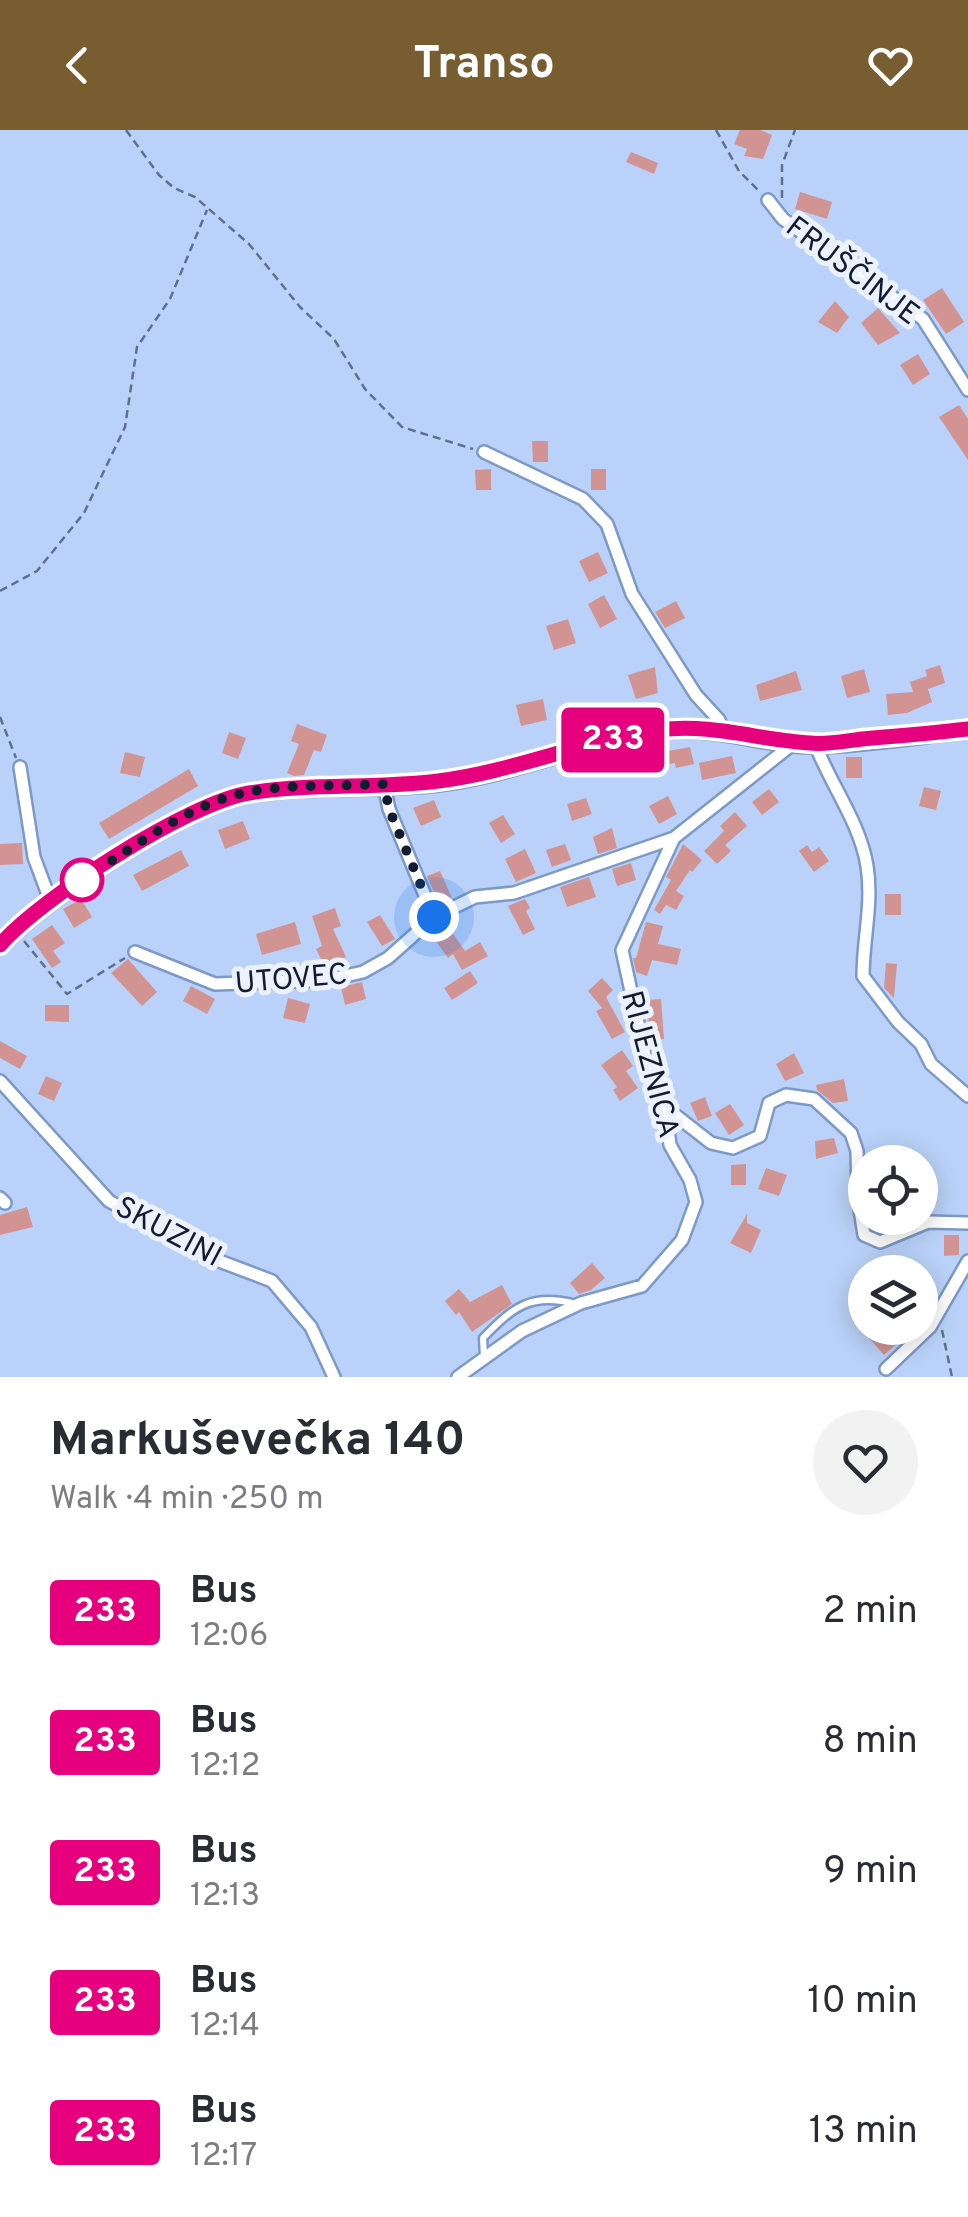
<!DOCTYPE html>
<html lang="en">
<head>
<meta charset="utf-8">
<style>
  :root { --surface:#fff; --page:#f2f2f3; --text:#2b2b33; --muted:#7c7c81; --accent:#775d2f }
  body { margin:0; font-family:Overpass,sans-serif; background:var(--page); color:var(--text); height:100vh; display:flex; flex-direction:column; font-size:38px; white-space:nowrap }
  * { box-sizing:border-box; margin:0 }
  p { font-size:32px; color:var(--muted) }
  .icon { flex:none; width:55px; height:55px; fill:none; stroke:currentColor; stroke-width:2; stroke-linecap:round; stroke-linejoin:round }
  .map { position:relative; height:1247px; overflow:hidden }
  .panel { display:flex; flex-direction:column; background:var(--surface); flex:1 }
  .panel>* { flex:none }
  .badge { padding:0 20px; border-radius:8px; font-size:35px; line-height:65px }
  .controls { position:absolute; left:848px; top:1015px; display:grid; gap:20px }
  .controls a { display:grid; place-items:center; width:90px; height:90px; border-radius:50%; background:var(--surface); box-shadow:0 5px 25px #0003; font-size:50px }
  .you { position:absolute; width:50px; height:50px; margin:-25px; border:8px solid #fff; border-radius:50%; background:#1a73e8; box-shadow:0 0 0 15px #1a73e833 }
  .map>.badge { position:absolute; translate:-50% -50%; box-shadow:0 0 0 5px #fff }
  .round { display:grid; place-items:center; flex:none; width:105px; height:105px; border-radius:52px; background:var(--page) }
  .overview { display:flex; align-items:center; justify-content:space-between; height:170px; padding:0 50px }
  h1 { font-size:48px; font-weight:700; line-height:75px }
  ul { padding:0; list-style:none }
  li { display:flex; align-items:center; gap:30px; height:130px; padding:0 50px }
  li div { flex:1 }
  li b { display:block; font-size:38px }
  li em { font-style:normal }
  li .badge { min-width:110px; font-weight:700; text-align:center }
  header { display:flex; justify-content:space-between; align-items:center; height:130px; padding:0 50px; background:var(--accent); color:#fff; font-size:45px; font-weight:700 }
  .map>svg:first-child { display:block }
  .building { fill:#d29493 }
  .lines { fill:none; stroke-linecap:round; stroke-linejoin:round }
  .lane-casing { stroke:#7c99c7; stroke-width:11 }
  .street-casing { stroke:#7c99c7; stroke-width:16 }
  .secondary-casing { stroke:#7c99c7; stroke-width:22 }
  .path { stroke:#60708c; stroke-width:2.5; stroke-dasharray:8 5; stroke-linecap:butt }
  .lane { stroke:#fff; stroke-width:6 }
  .street { stroke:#fff; stroke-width:11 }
  .secondary { stroke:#d1f1f3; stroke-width:18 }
  .line-casing { stroke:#fff; stroke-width:22 }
  .line { stroke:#e6007e; stroke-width:15 }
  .walk { stroke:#121c2e; stroke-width:10; stroke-dasharray:0 18 }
  .stop-dot { fill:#fff; stroke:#e6007e; stroke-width:5 }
  .labels { text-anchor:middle; stroke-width:10; stroke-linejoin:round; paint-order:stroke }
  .street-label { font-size:30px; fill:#121c2e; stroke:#ecf2fc }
</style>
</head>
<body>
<header><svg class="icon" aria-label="back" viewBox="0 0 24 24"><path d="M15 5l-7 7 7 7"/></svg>Transo<svg class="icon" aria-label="heart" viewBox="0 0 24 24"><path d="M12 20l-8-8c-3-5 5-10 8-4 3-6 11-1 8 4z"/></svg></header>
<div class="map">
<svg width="968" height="1247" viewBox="0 0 968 1247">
  <rect width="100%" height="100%" fill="#bad2f9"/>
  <path class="building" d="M 740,0 L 760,0 L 772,5 L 763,29 L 744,26 L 747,19 L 734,14 Z
    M 631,22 L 658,33 L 654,44 L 626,32 Z
    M 800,62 L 832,72 L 827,89 L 795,79 Z
    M 942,158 L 964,192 L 946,204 L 923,170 Z
    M 835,171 L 849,187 L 837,203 L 818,192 Z
    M 878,178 L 900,203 L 878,215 L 861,193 Z
    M 918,224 L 930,244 L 913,255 L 900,235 Z
    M 959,275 L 968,289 L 968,330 L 939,287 Z
    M 532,311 L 548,311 L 548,332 L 533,332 Z
    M 491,339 L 491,360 L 476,360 L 475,340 Z
    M 591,339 L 606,339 L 606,360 L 591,360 Z
    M 598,422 L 608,443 L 589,452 L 579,431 Z
    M 604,465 L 617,489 L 600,498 L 588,474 Z
    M 676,471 L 685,488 L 665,498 L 655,482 Z
    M 568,489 L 576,513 L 554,520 L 546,496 Z
    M 940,535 L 945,553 L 928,559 L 932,572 L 907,583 L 888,585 L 886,564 L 913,562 L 910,552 L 927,546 L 925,540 Z
    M 655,537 L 658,563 L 636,569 L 628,545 Z
    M 864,539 L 870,562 L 847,568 L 841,546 Z
    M 796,541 L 802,560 L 760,571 L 756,555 Z
    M 543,569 L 547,590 L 521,596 L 516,575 Z
    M 297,594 L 327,605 L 321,622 L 314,620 L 304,645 L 294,646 L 287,643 L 299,614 L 291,611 Z
    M 229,602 L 246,608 L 238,629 L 222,623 Z
    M 690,617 L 694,634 L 676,638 L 675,633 L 654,637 L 651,624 Z
    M 125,622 L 145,627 L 140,647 L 120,643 Z
    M 732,626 L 736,643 L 702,650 L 699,633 Z
    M 846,627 L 862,627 L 862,648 L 846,648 Z
    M 189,639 L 198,656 L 109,709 L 99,693 Z
    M 924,657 L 941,661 L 936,680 L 919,676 Z
    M 769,659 L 779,672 L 762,685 L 752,672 Z
    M 668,666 L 677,684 L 659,694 L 649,676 Z
    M 586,668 L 592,684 L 572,691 L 567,674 Z
    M 434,670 L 441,687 L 421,696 L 413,678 Z
    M 735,682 L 747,696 L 725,715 L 731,721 L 717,734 L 704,721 L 724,701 L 720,696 Z
    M 503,685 L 515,704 L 501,713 L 489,693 Z
    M 243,691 L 250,709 L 225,719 L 218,700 Z
    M 612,698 L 617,718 L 598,724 L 593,707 Z
    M 22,713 L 23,734 L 0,735 L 0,714 Z
    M 565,714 L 571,730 L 552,737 L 546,720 Z
    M 683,714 L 702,730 L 692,742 L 690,740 L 676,761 L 684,766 L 676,780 L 666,775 L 660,784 L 654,780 L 671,750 L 666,747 Z
    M 807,715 L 812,722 L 819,717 L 829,731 L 814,742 L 799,721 Z
    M 525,719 L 536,743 L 516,752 L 505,729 Z
    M 181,720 L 189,736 L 142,761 L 133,745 Z
    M 631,733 L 636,750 L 617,756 L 612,739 Z
    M 440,741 L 452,768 L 439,774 L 427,746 Z
    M 589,747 L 596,767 L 567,777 L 560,757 Z
    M 885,764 L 901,764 L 901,785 L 885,785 Z
    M 81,769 L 92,787 L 74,798 L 63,779 Z
    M 525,769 L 530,778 L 526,781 L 535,799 L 523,805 L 508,776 Z
    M 335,778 L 341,796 L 333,799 L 346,827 L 325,837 L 316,819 L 322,816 L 312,786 Z
    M 380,785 L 395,809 L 382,816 L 367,792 Z
    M 295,792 L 301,814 L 262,825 L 256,804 Z
    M 646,792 L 663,796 L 658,814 L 681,819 L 677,835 L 652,830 L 647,846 L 636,842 L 633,828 L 636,828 Z
    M 52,795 L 65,813 L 53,821 L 61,832 L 52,838 L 32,809 Z
    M 450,799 L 465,821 L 480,812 L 488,826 L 462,840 L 453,824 L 448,828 L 435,810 Z
    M 128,829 L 157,862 L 142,876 L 111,843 Z
    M 886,833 L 897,834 L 894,868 L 884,858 Z
    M 470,841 L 478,853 L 452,870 L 444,858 Z
    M 602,848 L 613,860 L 606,867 L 625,902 L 612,909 L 596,881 L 602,878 L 588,861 Z
    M 362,852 L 366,869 L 345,875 L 341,857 Z
    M 191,856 L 215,869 L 207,884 L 183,871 Z
    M 288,868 L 310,874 L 305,893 L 283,888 Z
    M 661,869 L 664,909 L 651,910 L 646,870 Z
    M 45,875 L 69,875 L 69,892 L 45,891 Z
    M 0,911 L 27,926 L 20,939 L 0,928 Z
    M 622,920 L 633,936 L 626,941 L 638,958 L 620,971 L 613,960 L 617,957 L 601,935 Z
    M 794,923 L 804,943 L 785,951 L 776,934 Z
    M 46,946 L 62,953 L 54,971 L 38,964 Z
    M 844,949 L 848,971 L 833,973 L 817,960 L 816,955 Z
    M 705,967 L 712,986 L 698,991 L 690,973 Z
    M 730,974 L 744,995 L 729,1005 L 715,983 Z
    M 834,1008 L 838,1023 L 816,1029 L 815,1011 Z
    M 746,1034 L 746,1055 L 731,1055 L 731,1035 Z
    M 766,1038 L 787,1045 L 779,1066 L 758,1059 Z
    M 27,1077 L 33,1097 L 0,1105 L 0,1085 Z
    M 747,1084 L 747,1093 L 761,1100 L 751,1123 L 730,1113 Z
    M 944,1105 L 959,1105 L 959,1125 L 944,1126 Z
    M 592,1133 L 605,1148 L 591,1160 L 579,1164 L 570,1153 Z
    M 502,1155 L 512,1174 L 472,1202 L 459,1182 L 456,1185 L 445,1171 L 459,1159 L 470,1172 Z
    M 881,1198 L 893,1198 L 902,1209 L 884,1225 L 869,1208 Z"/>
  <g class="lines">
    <defs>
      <path id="lane" d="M 484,1227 L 483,1208 C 513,1177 531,1162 576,1174"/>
      <path id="street" d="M 768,70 L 783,89 L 923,189 L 968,260
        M 484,322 L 583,369 L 607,394 L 632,464 L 696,565 L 719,590 L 723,600
        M 815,614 C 831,655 860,693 867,736 C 873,774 863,809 863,846 L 898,892 L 921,914 L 931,934 L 968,966
        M 20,637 L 34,727 L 50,770
        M 384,655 L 389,679 L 434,787
        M 135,822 L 215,854 L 327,850 L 363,842 L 388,828 L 434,787 L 475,767 L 514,763 L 674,708
        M 0,951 L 109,1071 L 214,1129 L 272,1151 L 311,1197 L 334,1247
        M 665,977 L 711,1013 L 733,1018 L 760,1006 L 769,973 L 786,965 L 814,969 L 851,1003 L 857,1021 L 858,1067 L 864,1105 L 880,1112 L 928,1092 L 968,1093
        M 0,1068 L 5,1073
        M 886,1239 L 930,1197 L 968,1131
        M 458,1247 L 522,1201 L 581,1173 L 642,1156 L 682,1110 L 696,1072 L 690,1050 L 670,1015 L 665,977 L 648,939 L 622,820 L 674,708 L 794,613"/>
      <path id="secondary" d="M 0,815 C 42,768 188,673 249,663 C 312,653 376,659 438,652 C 513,643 584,610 659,600 C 716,592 765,615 817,614 C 867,613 918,604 968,599"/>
    </defs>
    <use href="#lane" class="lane-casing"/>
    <use href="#street" class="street-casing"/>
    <use href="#secondary" class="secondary-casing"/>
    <path class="path" d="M 126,0 L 159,45 L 174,58 L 195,67 L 249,114 L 300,177 L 334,209 L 365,259 L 402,297 L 473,319
      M 716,0 L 739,41 L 761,63
      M 782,68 L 782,35 L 795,0
      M 0,461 L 37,441 L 84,383 L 125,297 L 137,217 L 170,169 L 207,80
      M 0,587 L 16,628
      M 24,811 L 67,864 L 125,828
      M 942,1200 L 952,1247"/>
    <use href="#lane" class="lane"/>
    <use href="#street" class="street"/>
    <use href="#secondary" class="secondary"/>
  </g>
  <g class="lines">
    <defs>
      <path id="line" d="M 0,815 C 41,768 188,673 249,663 C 312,653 376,659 438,651 C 513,642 584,610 659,600 C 711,593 759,610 810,613 C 827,615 845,611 862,609 C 898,606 933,603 968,599"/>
    </defs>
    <use href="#line" class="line-casing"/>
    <use href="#line" class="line"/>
    <path class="walk" d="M 82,750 C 124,723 176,685 222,669 C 272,652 332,657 384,654 L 389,679 L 434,787"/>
  </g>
  <circle class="stop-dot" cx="82" cy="750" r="20"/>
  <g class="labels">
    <g class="street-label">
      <text transform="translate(853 140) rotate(37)" y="10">FRUŠČINJE</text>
      <text transform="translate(291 848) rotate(-5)" y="10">UTOVEC</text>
      <text transform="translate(651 934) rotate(75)" y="10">RIJEZNICA</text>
      <text transform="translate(169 1101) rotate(28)" y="10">SKUZINI</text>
    </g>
  </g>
</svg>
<div class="controls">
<a><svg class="icon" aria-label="locate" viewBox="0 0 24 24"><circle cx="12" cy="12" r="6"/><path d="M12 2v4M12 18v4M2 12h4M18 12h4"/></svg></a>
<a><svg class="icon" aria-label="layers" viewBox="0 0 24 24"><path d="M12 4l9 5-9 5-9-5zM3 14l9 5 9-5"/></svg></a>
</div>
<div class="you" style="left:434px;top:787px"></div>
<b class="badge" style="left:613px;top:610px;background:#e6007e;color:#fff">233</b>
</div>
<section class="panel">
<div class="overview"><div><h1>Markuševečka 140</h1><p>Walk · 4 min · 250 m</p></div><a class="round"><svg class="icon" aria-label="heart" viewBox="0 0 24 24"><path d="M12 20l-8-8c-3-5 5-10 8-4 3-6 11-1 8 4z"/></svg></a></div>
<ul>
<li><span class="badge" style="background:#e6007e;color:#fff">233</span><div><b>Bus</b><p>12:06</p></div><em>2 min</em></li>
<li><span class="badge" style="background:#e6007e;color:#fff">233</span><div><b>Bus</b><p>12:12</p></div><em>8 min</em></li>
<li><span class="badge" style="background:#e6007e;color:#fff">233</span><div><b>Bus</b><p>12:13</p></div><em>9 min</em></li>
<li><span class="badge" style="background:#e6007e;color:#fff">233</span><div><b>Bus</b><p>12:14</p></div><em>10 min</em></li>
<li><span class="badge" style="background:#e6007e;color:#fff">233</span><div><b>Bus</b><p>12:17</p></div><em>13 min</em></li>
</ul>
</section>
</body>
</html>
